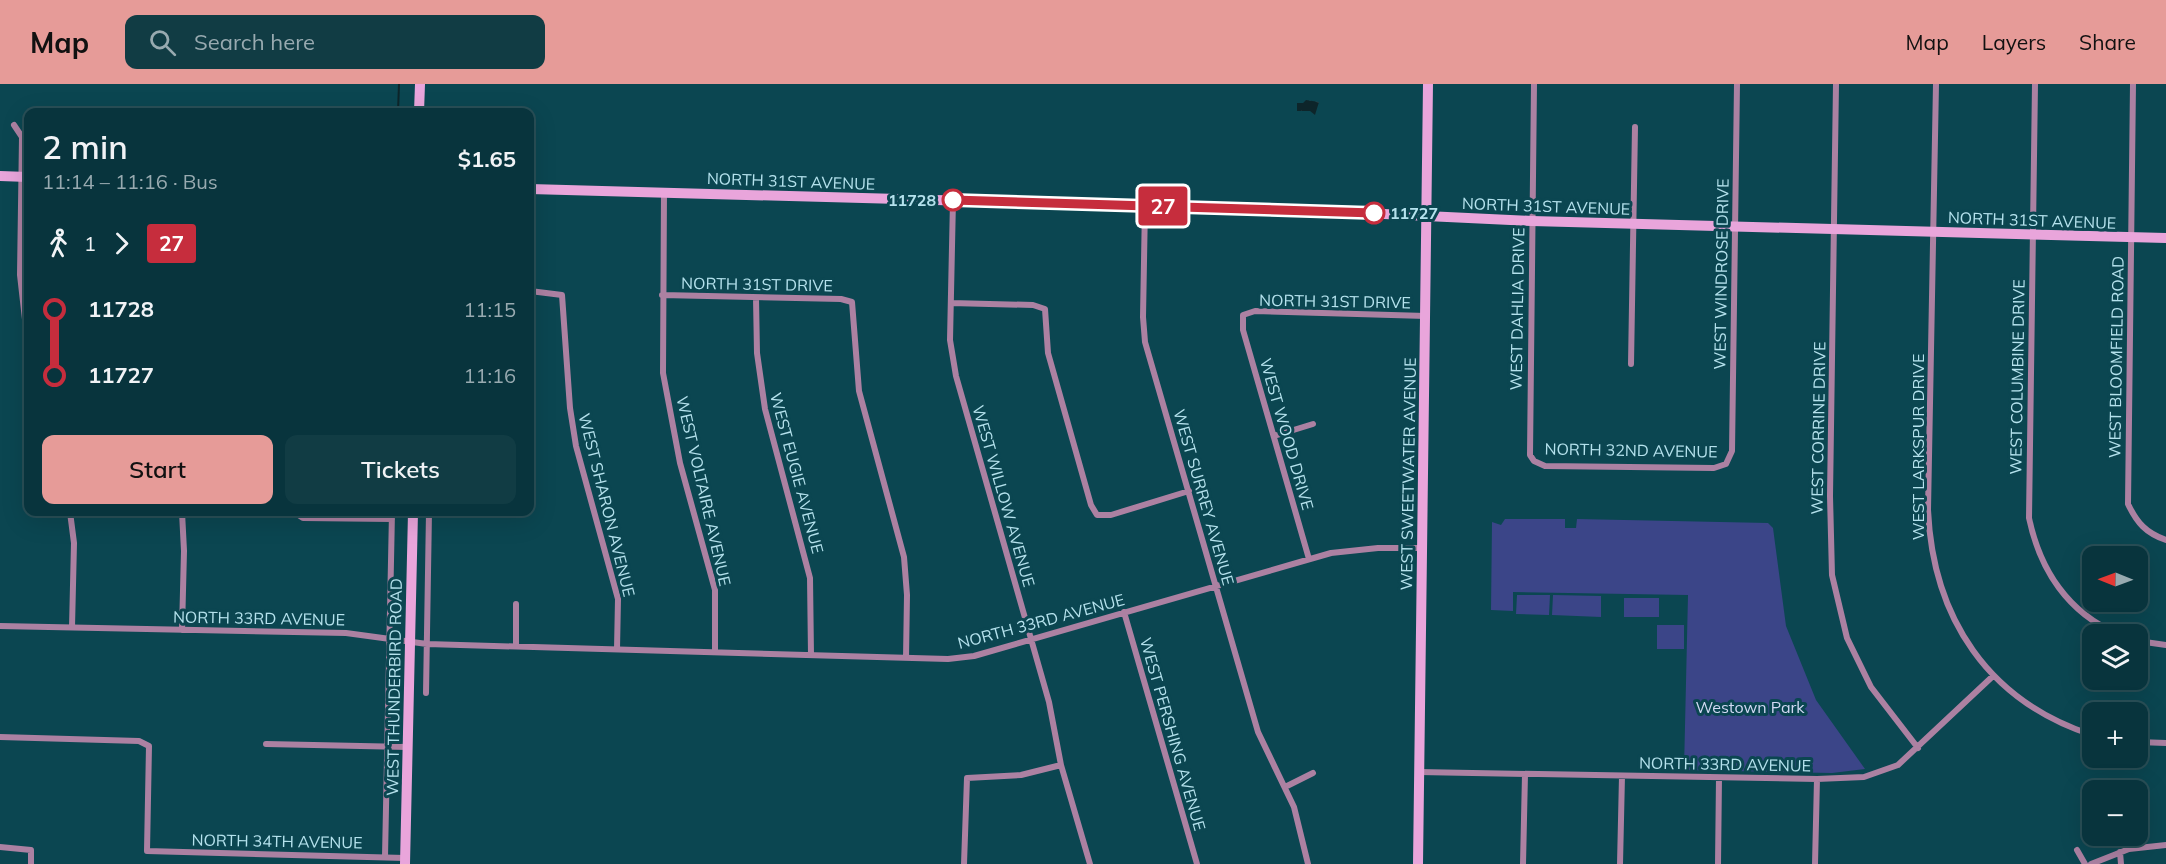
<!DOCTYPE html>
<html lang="en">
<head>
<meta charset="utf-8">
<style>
  :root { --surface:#08343d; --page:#113c44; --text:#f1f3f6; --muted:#98aab0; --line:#294f57; --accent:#e69b98 }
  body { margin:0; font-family:Mulish,sans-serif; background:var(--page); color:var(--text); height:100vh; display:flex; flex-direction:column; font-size:22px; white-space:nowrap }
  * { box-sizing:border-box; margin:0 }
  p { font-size:20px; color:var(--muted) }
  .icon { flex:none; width:33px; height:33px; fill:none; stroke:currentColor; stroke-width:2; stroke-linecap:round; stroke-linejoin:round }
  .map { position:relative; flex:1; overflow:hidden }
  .details { position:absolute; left:24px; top:24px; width:510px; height:408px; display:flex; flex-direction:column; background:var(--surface); border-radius:12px; box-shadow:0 6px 24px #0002,0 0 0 2px var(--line) }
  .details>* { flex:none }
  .badge { padding:0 12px; border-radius:4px; font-size:21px; line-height:39px }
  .needle { width:39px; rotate:271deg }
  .tools { position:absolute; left:2082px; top:462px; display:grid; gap:12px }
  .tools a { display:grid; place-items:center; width:66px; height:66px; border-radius:12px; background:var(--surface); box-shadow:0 6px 24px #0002,0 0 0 2px var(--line); font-size:30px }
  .map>.badge { position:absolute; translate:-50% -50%; box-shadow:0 0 0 3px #fff }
  .legs { display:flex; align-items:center; gap:9px; height:66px; padding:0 18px; font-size:20px }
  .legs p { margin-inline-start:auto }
  .overview { display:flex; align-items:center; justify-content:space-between; height:102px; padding:0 18px }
  h1 { font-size:33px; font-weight:600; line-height:45px }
  .button { display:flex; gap:12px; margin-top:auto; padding:12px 18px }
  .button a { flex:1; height:69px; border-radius:12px; background:var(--accent); color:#111; font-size:24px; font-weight:600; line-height:69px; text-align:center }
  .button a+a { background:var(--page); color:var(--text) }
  ul { padding:0 18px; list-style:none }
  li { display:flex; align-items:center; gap:21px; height:66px; font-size:22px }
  li i { display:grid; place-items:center; width:9px; height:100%; margin:0 8px; background:currentColor }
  li i::after { content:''; width:15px; height:15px; margin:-8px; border:4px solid; border-radius:50%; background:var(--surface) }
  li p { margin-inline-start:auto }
  li:first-child i { background:linear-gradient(#0000 50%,currentColor 0) }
  li:last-child i { background:linear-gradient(currentColor 50%,#0000 0) }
  header { display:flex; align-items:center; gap:36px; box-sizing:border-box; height:84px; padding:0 30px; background:var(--accent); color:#111 }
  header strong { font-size:28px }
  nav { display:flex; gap:33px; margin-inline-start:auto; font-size:21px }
  .search { width:420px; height:54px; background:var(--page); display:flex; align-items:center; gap:15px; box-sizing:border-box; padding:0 21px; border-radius:12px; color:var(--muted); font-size:22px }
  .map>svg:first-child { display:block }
  .green { fill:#3b4588 }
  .water { fill:url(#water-ripples) }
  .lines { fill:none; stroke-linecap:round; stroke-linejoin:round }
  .stream { stroke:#0d252a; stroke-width:2 }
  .street { stroke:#ac81a2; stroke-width:6 }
  .secondary { stroke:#e9a5db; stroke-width:10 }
  .line-1-casing { stroke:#fff; stroke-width:14 }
  .line-1 { stroke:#c62d3d; stroke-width:9 }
  .stop-1-dot { fill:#fff; stroke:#c62d3d; stroke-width:3 }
  .labels { text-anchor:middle; stroke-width:6; stroke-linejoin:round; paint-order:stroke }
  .street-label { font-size:16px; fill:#b5e2ed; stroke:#0b4651 }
  .stop-label { font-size:16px; font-weight:bold; fill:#b5e2ed; stroke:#0b4651; text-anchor:end }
  .park-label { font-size:16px; fill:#d2d9f4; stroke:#0b4651 }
</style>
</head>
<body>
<header>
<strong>Map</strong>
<div class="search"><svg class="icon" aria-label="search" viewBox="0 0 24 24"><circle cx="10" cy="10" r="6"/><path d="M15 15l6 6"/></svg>Search here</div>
<nav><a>Map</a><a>Layers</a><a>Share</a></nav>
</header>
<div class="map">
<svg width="2166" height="780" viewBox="0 0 2166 780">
  <defs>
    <pattern id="water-ripples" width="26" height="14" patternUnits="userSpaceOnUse" patternTransform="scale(1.5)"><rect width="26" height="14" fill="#0d252a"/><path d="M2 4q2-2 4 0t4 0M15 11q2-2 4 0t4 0" fill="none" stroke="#2e4449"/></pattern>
  </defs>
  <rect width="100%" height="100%" fill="#0b4651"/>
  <path class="green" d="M 1505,435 L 1565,435 L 1565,444 L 1576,444 L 1577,435 L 1768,439 L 1773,444 L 1786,542 L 1816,616 L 1865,685 L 1832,689 L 1684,686 L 1688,511 L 1513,508 L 1513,527 L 1491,526 L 1492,438 L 1501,441 Z
    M 1517,511 L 1550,511 L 1549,531 L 1516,530 Z
    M 1553,511 L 1601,512 L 1601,533 L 1552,531 Z
    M 1624,514 L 1659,514 L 1659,533 L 1624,533 Z
    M 1657,541 L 1684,541 L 1684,565 L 1657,565 Z"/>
  <path class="water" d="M 1306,16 L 1319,18 L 1315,31 L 1310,27 L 1297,27 L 1297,19 L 1303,19 Z"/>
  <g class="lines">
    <path class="stream" d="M 398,28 L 399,0"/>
    <path class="street" d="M 1534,0 L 1530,371 L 1534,377 L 1545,382 L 1714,384 L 1726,380 L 1732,367 L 1737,0
      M 1836,0 L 1830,412 L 1832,491 L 1847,554 L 1871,603 L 1918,664
      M 1936,0 L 1928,426 C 1933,534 1988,617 2092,651
      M 2035,0 L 2029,434 C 2040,486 2068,529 2118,550
      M 2133,0 L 2128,420 C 2137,439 2146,449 2166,456
      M 14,41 L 22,53 L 20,191 L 28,262
      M 664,108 L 663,289 L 680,379 L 715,506 L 715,568
      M 953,116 L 950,256 L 956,292 L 1049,618 L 1061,681 L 1090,780
      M 1145,122 L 1143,233 L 1145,258 L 1258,648 L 1294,723 L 1308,780
      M 530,207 L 562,211 L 570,324 L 576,362 L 618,515 L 617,565
      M 662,211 L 841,215 L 852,218 L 859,307 L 904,473 L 907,511 L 906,574
      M 756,214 L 757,269 L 765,325 L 810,494 L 811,571
      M 951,219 L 1033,221 L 1045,225 L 1048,269 L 1091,421 L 1097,431 L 1111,431 L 1189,407
      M 1631,280 L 1635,43
      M 1274,352 L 1313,340
      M 70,428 L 74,459 L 72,543
      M 182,428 L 184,467 L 182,546
      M 294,428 L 303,434 L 392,435
      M 1309,475 L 1243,246 L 1243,231 L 1255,227 L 1426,232
      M 1124,528 L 1197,780
      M 0,542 L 346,549 L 427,560 L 948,575 L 974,572 L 1331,469 L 1378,464 L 1422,464
      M 2138,557 L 2166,561
      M 516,562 L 516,520
      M 426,609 L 429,428
      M 0,653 L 139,657 L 149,662 L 147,767 L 405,774
      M 2138,658 L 2166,659
      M 266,660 L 408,663
      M 1419,688 L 1817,695 L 1864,693 L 1898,681 L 1993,592
      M 1285,703 L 1313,689
      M 0,763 L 31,766 L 31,780
      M 2077,766 L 2085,780
      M 2120,768 L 2121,780
      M 385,773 L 392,428
      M 964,780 L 967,694 L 1021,691 L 1061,681
      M 1523,780 L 1525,690
      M 1620,780 L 1622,692
      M 1718,780 L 1719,694
      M 1815,780 L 1817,695
      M 2091,780 L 2129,765 L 2166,761"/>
    <path class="secondary" d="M 419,28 L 420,0
      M 0,92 L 28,93
      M 530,105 L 1300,126 L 1532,137 L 2166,154
      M 405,780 L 413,428
      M 1418,780 L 1428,0"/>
  </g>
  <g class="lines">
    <defs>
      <path id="line-1" d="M 953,116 L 1374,129"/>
    </defs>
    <use href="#line-1" class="line-1-casing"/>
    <use href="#line-1" class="line-1"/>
  </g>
  <g class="stop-1-dot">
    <circle cx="953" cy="116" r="10"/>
    <circle cx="1374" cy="129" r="10"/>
  </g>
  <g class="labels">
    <g class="street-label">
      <text transform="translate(791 97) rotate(2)" y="6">NORTH 31ST AVENUE</text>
      <text transform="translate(1546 122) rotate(2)" y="6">NORTH 31ST AVENUE</text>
      <text transform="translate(2032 136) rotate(2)" y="6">NORTH 31ST AVENUE</text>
      <text transform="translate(1721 190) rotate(-89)" y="6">WEST WINDROSE DRIVE</text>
      <text transform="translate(757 200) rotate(1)" y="6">NORTH 31ST DRIVE</text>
      <text transform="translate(1335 217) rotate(1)" y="6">NORTH 31ST DRIVE</text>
      <text transform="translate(1517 225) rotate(-89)" y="6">WEST DAHLIA DRIVE</text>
      <text transform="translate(2116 273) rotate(-89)" y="6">WEST BLOOMFIELD ROAD</text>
      <text transform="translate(2017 293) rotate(-89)" y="6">WEST COLUMBINE DRIVE</text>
      <text transform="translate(1818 344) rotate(-89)" y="6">WEST CORRINE DRIVE</text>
      <text transform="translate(1287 350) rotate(74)" y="6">WEST WOOD DRIVE</text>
      <text transform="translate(1918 363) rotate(-90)" y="6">WEST LARKSPUR DRIVE</text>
      <text transform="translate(1631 366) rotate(1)" y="6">NORTH 32ND AVENUE</text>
      <text transform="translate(797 389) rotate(75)" y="6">WEST EUGIE AVENUE</text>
      <text transform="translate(1408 390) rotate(-89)" y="6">WEST SWEETWATER AVENUE</text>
      <text transform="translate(704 407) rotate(77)" y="6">WEST VOLTAIRE AVENUE</text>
      <text transform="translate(1004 412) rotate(74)" y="6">WEST WILLOW AVENUE</text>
      <text transform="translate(1204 413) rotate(74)" y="6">WEST SURREY AVENUE</text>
      <text transform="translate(607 421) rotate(76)" y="6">WEST SHARON AVENUE</text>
      <text transform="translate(259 534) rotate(1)" y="6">NORTH 33RD AVENUE</text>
      <text transform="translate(1041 537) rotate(-15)" y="6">NORTH 33RD AVENUE</text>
      <text transform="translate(394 603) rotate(-89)" y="6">WEST THUNDERBIRD ROAD</text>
      <text transform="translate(1173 650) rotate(74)" y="6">WEST PERSHING AVENUE</text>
      <text transform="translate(1725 680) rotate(1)" y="6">NORTH 33RD AVENUE</text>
      <text transform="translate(277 757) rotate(1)" y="6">NORTH 34TH AVENUE</text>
    </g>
    <g class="stop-label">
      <text x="936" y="122">11728</text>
      <text x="1390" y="135" text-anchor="start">11727</text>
    </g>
    <g class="park-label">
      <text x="1750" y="629">Westown Park</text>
    </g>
  </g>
</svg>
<div class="tools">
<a><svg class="needle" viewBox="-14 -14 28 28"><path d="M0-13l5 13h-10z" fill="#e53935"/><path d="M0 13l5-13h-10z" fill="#98aab0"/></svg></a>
<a><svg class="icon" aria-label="layers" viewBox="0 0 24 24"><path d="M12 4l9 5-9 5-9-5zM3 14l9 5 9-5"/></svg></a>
<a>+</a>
<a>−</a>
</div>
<b class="badge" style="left:1163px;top:122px;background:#c62d3d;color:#fff">27</b>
<section class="details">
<div class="overview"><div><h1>2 min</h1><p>11:14 – 11:16 · Bus</p></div><b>$1.65</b></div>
<div class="legs"><svg class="icon" aria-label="walk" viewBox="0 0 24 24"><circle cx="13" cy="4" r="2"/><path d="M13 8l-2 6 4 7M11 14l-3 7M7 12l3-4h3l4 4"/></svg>1<svg class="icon" aria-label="forward" viewBox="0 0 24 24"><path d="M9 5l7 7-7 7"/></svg><b class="badge" style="background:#c62d3d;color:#fff">27</b></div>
<ul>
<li><i style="color:#c62d3d"></i><b>11728</b><p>11:15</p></li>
<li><i style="color:#c62d3d"></i><b>11727</b><p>11:16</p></li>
</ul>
<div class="button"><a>Start</a><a>Tickets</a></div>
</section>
</div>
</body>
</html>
